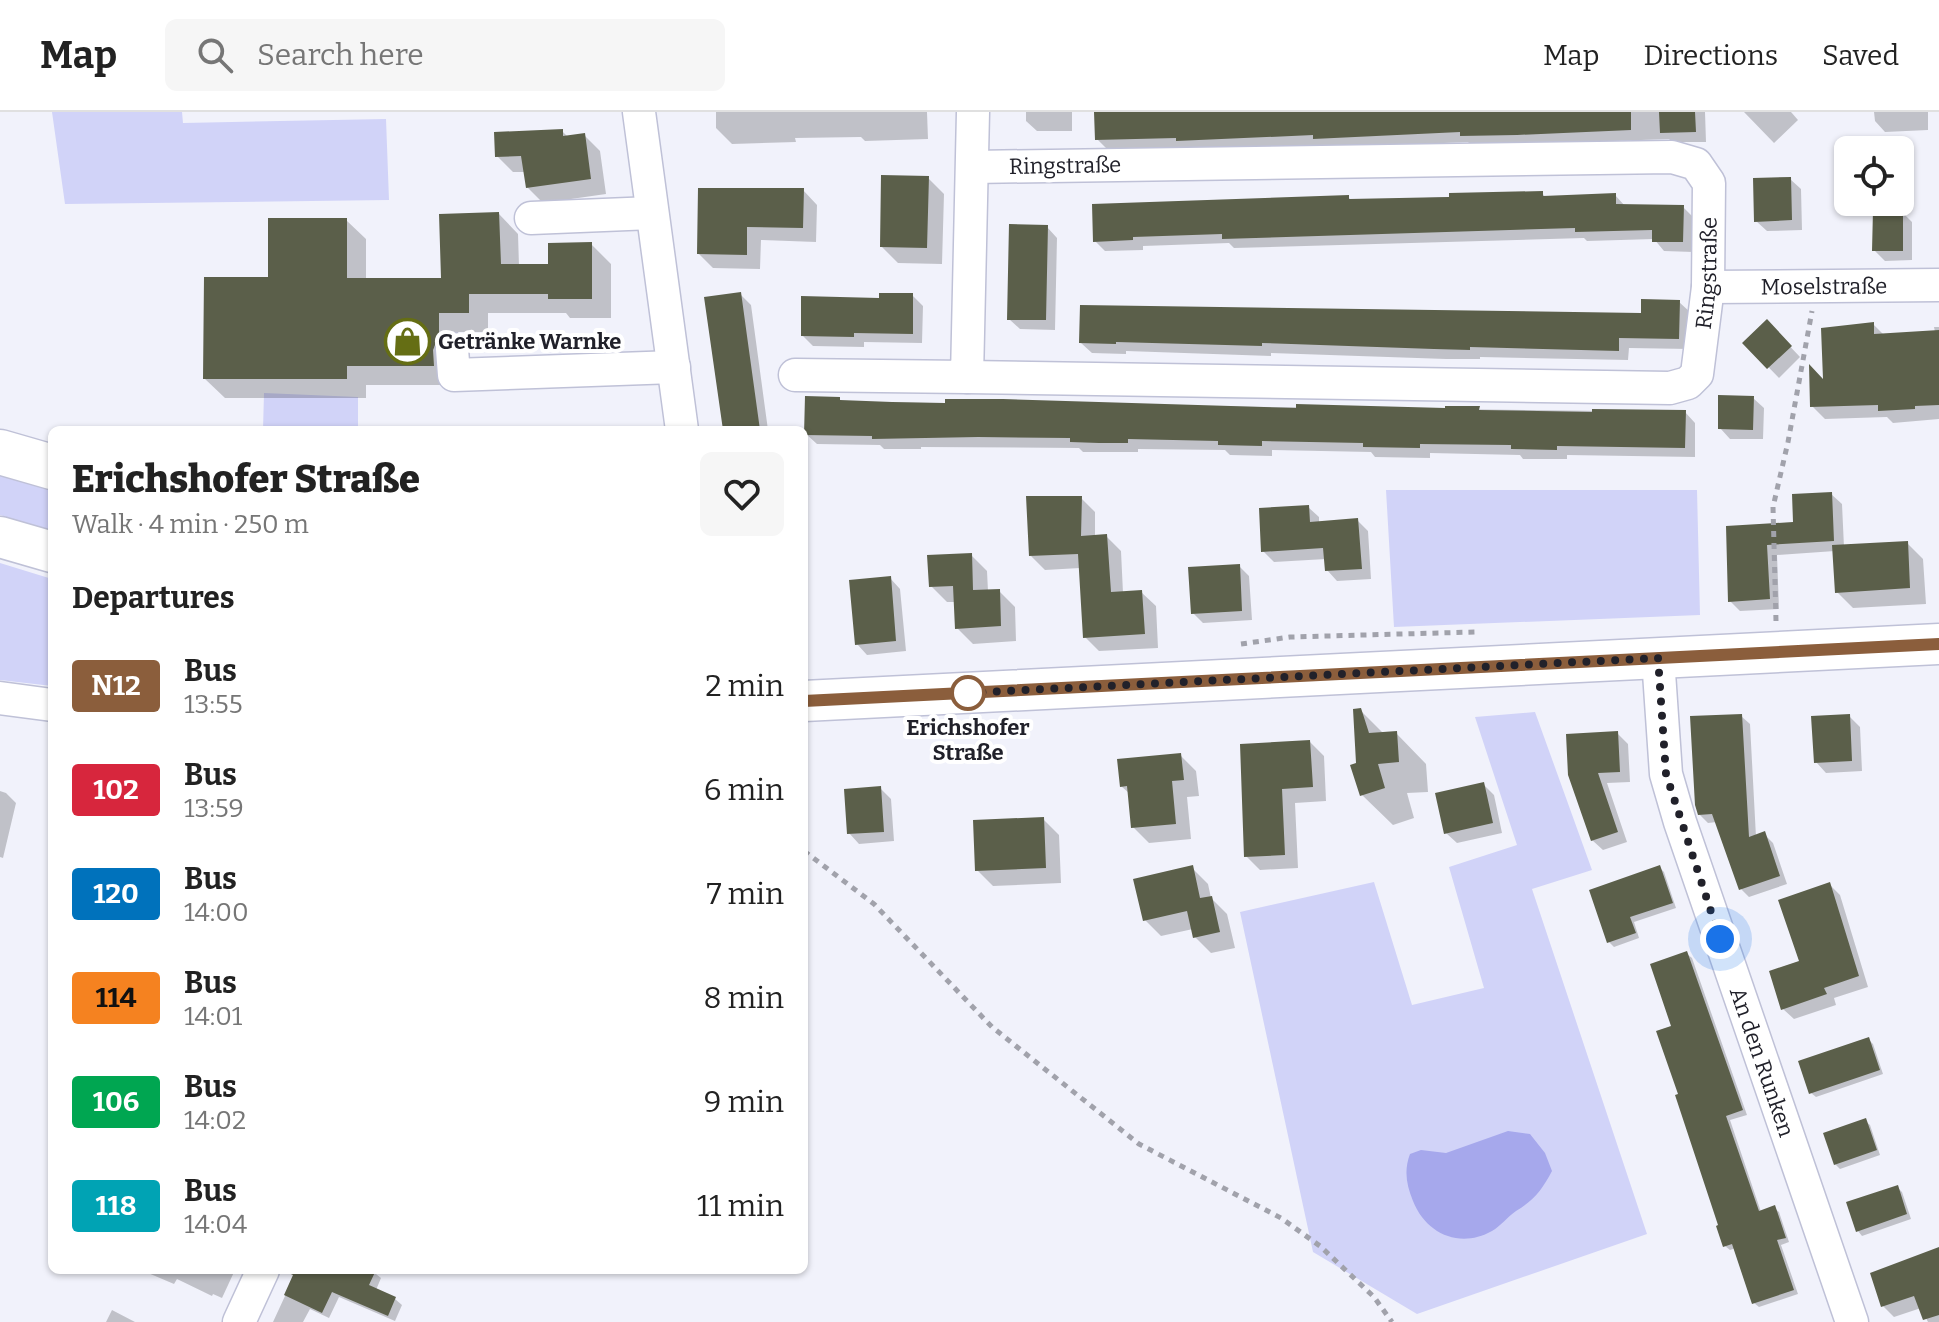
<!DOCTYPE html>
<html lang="en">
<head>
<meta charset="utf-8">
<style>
  :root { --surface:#fff; --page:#f6f6f6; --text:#222; --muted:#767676; --line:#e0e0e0 }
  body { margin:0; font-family:Bitter,serif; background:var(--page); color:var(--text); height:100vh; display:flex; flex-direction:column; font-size:30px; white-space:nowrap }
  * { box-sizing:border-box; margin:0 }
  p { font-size:26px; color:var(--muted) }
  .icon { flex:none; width:44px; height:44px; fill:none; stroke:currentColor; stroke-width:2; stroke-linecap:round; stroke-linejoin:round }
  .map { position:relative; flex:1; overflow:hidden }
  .details { position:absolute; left:48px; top:314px; width:760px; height:848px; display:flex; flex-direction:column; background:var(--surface); border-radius:12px; box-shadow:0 2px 6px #0004 }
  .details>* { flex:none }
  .badge { padding:0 16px; border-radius:6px; font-size:28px; line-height:52px }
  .tools { position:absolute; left:1834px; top:24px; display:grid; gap:16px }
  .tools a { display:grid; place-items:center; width:80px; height:80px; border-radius:12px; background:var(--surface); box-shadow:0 2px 6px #0004; font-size:40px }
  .you { position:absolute; width:40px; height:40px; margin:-20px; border:6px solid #fff; border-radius:50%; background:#1a73e8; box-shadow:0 0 0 12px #1a73e833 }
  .map>.badge { position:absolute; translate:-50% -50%; box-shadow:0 0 0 4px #fff }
  h2 { padding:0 24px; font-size:30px; line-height:72px }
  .round { display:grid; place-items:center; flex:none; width:84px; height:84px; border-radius:12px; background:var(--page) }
  .overview { display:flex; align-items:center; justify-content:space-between; height:136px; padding:0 24px }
  h1 { font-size:38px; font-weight:800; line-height:60px }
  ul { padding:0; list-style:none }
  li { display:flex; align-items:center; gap:24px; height:104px; padding:0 24px }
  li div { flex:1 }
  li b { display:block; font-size:30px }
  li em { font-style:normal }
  li .badge { min-width:88px; font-weight:700; text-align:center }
  header { display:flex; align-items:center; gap:48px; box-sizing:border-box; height:112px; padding:0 40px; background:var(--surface); border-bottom:2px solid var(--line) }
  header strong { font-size:38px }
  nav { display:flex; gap:44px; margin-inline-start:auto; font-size:28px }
  .search { width:560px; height:72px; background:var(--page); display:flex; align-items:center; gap:20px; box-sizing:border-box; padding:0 28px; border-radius:12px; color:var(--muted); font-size:30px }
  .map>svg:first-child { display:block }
  .green { fill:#d1d3f8 }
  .water { fill:#a6a8ec }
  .shadow { fill:#0003 }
  .building { fill:#5b5f4a }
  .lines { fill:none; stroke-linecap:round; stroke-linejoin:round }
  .minor-casing { stroke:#bfc1d7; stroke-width:35 }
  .major-casing { stroke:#bfc1d7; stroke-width:43 }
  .highway-casing { stroke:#bfc1d7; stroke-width:47 }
  .path { stroke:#a1a2ab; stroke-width:5; stroke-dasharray:6 6; stroke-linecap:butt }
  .minor { stroke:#fff; stroke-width:32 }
  .major { stroke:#fff; stroke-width:40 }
  .highway { stroke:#fff; stroke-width:44 }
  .line-casing { stroke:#fff; stroke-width:18 }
  .line { stroke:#8b5e3c; stroke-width:12 }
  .walk { stroke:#21212a; stroke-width:8; stroke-dasharray:0 14.4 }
  .stop-dot { fill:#fff; stroke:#8b5e3c; stroke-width:4 }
  .labels { text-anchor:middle; stroke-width:8; stroke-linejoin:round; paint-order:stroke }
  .street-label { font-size:22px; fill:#21212a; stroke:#fff }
  .poi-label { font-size:22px; font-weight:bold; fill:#21212a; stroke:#fff; text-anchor:start }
  .stop-label { font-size:22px; font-weight:bold; fill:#21212a; stroke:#fff }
</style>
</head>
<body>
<header>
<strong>Map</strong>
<div class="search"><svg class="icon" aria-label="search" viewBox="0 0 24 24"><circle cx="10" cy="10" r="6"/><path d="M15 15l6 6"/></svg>Search here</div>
<nav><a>Map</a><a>Directions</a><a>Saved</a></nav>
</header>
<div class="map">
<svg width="1939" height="1210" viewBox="0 0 1939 1210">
  <rect width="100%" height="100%" fill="#f1f2fb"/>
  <path class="green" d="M 52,0 L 182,0 L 183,11 L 386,7 L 389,88 L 65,92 Z
    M 264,281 L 358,285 L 358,318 L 263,318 Z
    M 0,351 L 52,369 L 52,419 L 0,403 Z
    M 1386,378 L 1697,378 L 1700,503 L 1394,515 Z
    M 0,451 L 52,467 L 52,574 L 0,568 Z
    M 1535,600 L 1592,758 L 1532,777 L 1647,1122 L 1417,1202 L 1313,1140 L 1240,800 L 1374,770 L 1412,893 L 1484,876 L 1449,755 L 1517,733 L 1475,605 Z"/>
  <path class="water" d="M 1508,1019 L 1530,1022 L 1545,1041 L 1552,1059 C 1542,1078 1534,1088 1516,1099 C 1507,1105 1501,1114 1492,1119 C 1460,1137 1426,1122 1413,1089 C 1406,1072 1404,1058 1410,1042 L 1421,1038 L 1446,1041 Z"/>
  <path class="shadow" d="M 716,0 L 927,0 L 928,27 L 865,29 L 861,25 L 795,26 L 796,30 L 732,32 L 716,16 Z
    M 1026,0 L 1072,0 L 1072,19 L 1037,19 L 1026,9 Z
    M 1096,0 L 1705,0 L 1706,30 L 1672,30 L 1669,27 L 1472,34 L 1468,30 L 1325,36 L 1322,33 L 1189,39 L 1185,36 L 1108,38 L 1097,27 Z
    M 1744,0 L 1791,0 L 1798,8 L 1774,31 Z
    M 1874,0 L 1928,0 L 1928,18 L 1885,20 L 1875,9 Z
    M 562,19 L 568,25 L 584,23 L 600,39 L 606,82 L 543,91 L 527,75 L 525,60 L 513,60 L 497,44 Z
    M 928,66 L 944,82 L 942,152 L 898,151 L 882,135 Z
    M 1790,67 L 1801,77 L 1802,118 L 1767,119 L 1756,109 Z
    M 803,78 L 817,93 L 816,130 L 761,128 L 760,157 L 713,156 L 699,142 Z
    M 1542,81 L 1546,86 L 1615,83 L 1625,94 L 1683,95 L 1693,105 L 1693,140 L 1664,139 L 1654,127 L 1587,129 L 1584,126 L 1234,136 L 1229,131 L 1143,134 L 1143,138 L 1105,139 L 1095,129 L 1348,85 L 1352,89 Z
    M 1902,100 L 1912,110 L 1912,148 L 1885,149 L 1874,138 Z
    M 499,102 L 518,122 L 519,154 L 550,154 L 591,132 L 611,152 L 611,206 L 570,206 L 566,201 L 488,201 L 488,220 L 458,220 L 458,245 L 453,273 L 366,273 L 366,286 L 225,286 L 205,267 L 270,167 L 346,108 L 366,127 L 366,168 L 443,168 Z
    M 1047,115 L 1057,126 L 1055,218 L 1020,217 L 1009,207 Z
    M 740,182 L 751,193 L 768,318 L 728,318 Z
    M 912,183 L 923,194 L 922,231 L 864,230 L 864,235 L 813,234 L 803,224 L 881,188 Z
    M 1679,190 L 1690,200 L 1689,237 L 1629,236 L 1628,248 L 1480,245 L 1480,247 L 1446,247 L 1271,241 L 1271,244 L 1126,239 L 1126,242 L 1092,241 L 1081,231 L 1643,203 Z
    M 1767,210 L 1800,245 L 1779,266 L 1745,231 Z
    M 1873,212 L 1884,223 L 1935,220 L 1934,215 L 1939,215 L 1939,307 L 1893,311 L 1887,305 L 1825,307 L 1812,294 L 1825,271 Z
    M 1753,286 L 1764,296 L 1763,327 L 1730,327 L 1720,316 Z
    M 839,287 L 843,290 L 1685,300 L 1695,311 L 1695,345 L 1567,343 L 1567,347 L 1523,347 L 1520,343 L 1430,341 L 1430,346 L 1375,345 L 1371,340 L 1272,338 L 1272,344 L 1230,343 L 1225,338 L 1138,337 L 1138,340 L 1083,340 L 1079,336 L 921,335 L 921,337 L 884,337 L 880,333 L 817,332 L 806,322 Z
    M 519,314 L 571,314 L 575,318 L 519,318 Z
    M 1831,382 L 1842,392 L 1844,435 L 1907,431 L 1923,447 L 1926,492 L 1853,496 L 1837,480 L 1835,439 L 1777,443 L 1779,497 L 1740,499 L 1730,489 L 1728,416 L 1795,412 Z
    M 1081,386 L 1095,400 L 1095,425 L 1106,424 L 1121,439 L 1123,481 L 1141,480 L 1156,494 L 1158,536 L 1099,539 L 1085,525 L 1080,456 L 1045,458 L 1031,444 Z
    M 1308,395 L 1319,405 L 1319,411 L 1358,409 L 1368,419 L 1371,467 L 1337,469 L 1327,458 L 1326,447 L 1274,450 L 1263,439 Z
    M 971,443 L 987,459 L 988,479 L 999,479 L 1015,495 L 1016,529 L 973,532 L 957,516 L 956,490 L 947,490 L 931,474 Z
    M 1239,454 L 1249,464 L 1252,508 L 1203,511 L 1193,501 Z
    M 890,466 L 900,477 L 906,539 L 867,543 L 857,532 Z
    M 1360,598 L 1384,622 L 1396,621 L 1426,652 L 1428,680 L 1407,681 L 1414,706 L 1393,713 L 1362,683 L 1358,652 Z
    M 1741,604 L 1750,612 L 1756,725 L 1764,722 L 1773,731 L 1787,772 L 1749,785 L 1740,776 L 1717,710 L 1708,711 L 1699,702 Z
    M 1849,604 L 1860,615 L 1862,659 L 1826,661 L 1816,650 Z
    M 1617,621 L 1628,632 L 1630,670 L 1607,671 L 1627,730 L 1603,738 L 1592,728 L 1570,662 Z
    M 1310,630 L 1324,644 L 1326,689 L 1295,691 L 1298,756 L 1260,758 L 1246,744 L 1244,702 Z
    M 1180,643 L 1196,659 L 1199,684 L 1187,685 L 1191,727 L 1149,731 L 1133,715 L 1130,682 L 1121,674 Z
    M 1483,672 L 1494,683 L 1502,721 L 1457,731 L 1446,721 Z
    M 880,676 L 891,687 L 894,729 L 859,732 L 849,721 Z
    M 0,679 L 6,681 L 16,691 L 3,746 L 0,745 Z
    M 1043,707 L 1059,723 L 1061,771 L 993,774 L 977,758 Z
    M 1192,756 L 1208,772 L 1211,786 L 1227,802 L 1235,836 L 1211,841 L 1195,825 L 1193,817 L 1161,824 L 1145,808 Z
    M 1660,756 L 1664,760 L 1676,796 L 1634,810 L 1639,826 L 1614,835 L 1609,830 Z
    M 1830,773 L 1840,783 L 1868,875 L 1834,886 L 1836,893 L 1794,907 L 1783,897 Z
    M 1687,842 L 1692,846 L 1747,1003 L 1730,1008 L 1761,1100 L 1774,1096 L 1779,1100 L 1789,1130 L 1781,1133 L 1798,1182 L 1759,1195 L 1754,1191 L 1736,1136 L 1730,1138 L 1725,1134 L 1680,984 L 1673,916 Z
    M 1868,927 L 1873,932 L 1883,962 L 1816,985 L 1811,981 Z
    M 1865,1009 L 1870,1013 L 1880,1043 L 1840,1057 L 1835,1052 Z
    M 1897,1075 L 1902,1080 L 1911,1107 L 1862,1124 L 1858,1119 Z
    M 1939,1139 L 1939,1210 L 1928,1210 L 1921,1196 L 1894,1205 L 1883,1194 Z
    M 141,1158 L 235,1158 L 222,1186 L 213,1182 L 212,1184 L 177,1167 L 174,1172 Z
    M 297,1158 L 371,1158 L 381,1166 L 376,1178 L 395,1187 L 402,1193 L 395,1209 L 339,1185 L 329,1206 L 310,1197 L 303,1210 L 273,1210 Z
    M 112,1198 L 135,1210 L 106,1210 Z"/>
  <path class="building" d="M 1094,0 L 1631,0 L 1631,18 L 1517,23 L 1460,24 L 1460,20 L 1313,27 L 1313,23 L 1176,29 L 1176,26 L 1095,28 Z
    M 1659,0 L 1695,0 L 1696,20 L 1660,21 Z
    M 563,17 L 563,24 L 585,21 L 591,67 L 526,76 L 521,44 L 495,45 L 494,20 Z
    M 881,63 L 929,64 L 927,136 L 880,135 Z
    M 1791,65 L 1792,108 L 1754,110 L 1753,66 Z
    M 698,76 L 804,76 L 803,116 L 747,115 L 747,143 L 697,142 Z
    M 1543,79 L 1543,84 L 1616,81 L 1616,92 L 1684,93 L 1683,130 L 1652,130 L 1652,118 L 1575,120 L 1575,116 L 1222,127 L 1222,122 L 1133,125 L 1133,128 L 1093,130 L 1092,92 L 1349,83 L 1349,87 L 1449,85 L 1449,81 Z
    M 1873,98 L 1903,98 L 1903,139 L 1872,139 Z
    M 499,100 L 501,152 L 548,152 L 548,131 L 592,130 L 592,187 L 548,187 L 548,182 L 469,182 L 469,201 L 439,201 L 439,224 L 433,238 L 434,254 L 347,254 L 347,267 L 203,267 L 204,165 L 268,165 L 268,106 L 347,106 L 347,166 L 441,166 L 439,102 Z
    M 1009,112 L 1048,113 L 1046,208 L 1007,208 Z
    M 741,180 L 747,224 L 760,318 L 723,318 L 704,185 Z
    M 879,181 L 913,181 L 913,222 L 854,221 L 854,225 L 801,224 L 801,184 L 879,186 Z
    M 1641,187 L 1680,188 L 1679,227 L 1619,226 L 1619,239 L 1470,235 L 1470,238 L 1434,237 L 1262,231 L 1262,234 L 1116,230 L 1116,232 L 1079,231 L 1080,193 L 1641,201 Z
    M 1767,207 L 1792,234 L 1767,257 L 1742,231 Z
    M 1874,210 L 1874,222 L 1939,218 L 1939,293 L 1915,294 L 1915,297 L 1878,299 L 1878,293 L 1810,295 L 1809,252 L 1823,267 L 1821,216 Z
    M 1718,283 L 1754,284 L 1753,318 L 1718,317 Z
    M 805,284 L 840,285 L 840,288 L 892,290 L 945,291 L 945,287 L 1003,287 L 1296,296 L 1296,292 L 1445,296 L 1445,294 L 1480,294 L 1479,298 L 1592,300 L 1592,297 L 1686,298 L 1685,336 L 1557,334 L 1557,338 L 1511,337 L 1511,333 L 1420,332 L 1420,336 L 1363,335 L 1363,331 L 1262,329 L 1262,334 L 1218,333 L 1218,329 L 1128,327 L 1128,331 L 1099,331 L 1070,330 L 1070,326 L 978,325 L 872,327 L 872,324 L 804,323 Z
    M 1832,380 L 1834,429 L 1767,433 L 1770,487 L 1728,490 L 1726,414 L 1793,410 L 1792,382 Z
    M 1026,384 L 1082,384 L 1081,424 L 1107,422 L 1111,480 L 1142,478 L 1145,522 L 1083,526 L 1078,442 L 1029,444 Z
    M 1309,393 L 1310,410 L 1358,406 L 1362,457 L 1325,459 L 1323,436 L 1261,440 L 1259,396 Z
    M 1908,429 L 1910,476 L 1835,481 L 1832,433 Z
    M 972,441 L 973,478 L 1000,477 L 1001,514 L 955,517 L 953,474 L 929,475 L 927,443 Z
    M 1240,452 L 1242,499 L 1191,502 L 1188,455 Z
    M 891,464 L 896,529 L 855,533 L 849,468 Z
    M 1361,596 L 1369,621 L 1397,619 L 1399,650 L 1378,652 L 1385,676 L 1360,684 L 1350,653 L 1356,651 L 1353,597 Z
    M 1742,602 L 1749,725 L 1765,719 L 1780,764 L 1739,778 L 1712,702 L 1698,703 L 1695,693 L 1690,604 Z
    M 1850,602 L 1852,649 L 1814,651 L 1811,604 Z
    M 1618,619 L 1620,660 L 1598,661 L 1618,720 L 1591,729 L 1568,663 L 1566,622 Z
    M 1310,628 L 1313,675 L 1282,677 L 1285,743 L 1244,745 L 1240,632 Z
    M 1181,641 L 1184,668 L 1172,669 L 1176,712 L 1131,716 L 1127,674 L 1120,675 L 1117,647 Z
    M 1484,670 L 1493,711 L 1444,722 L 1435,681 Z
    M 881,674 L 884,720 L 847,722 L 844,677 Z
    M 1044,705 L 1046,756 L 975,759 L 973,708 Z
    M 1193,753 L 1200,786 L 1212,784 L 1220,820 L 1193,826 L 1187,799 L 1143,809 L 1133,767 Z
    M 1660,753 L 1673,791 L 1630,805 L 1636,821 L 1607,831 L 1589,778 Z
    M 1830,770 L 1859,864 L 1824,876 L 1827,882 L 1781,898 L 1769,859 L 1799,849 L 1778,788 Z
    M 1687,839 L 1743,998 L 1726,1004 L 1759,1099 L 1775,1093 L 1786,1126 L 1777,1128 L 1794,1178 L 1752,1192 L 1732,1132 L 1723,1135 L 1716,1114 L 1718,1113 L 1675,983 L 1678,982 L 1656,919 L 1671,914 L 1650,852 Z
    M 1869,925 L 1880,958 L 1809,982 L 1798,949 Z
    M 1866,1006 L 1877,1038 L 1834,1053 L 1823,1021 Z
    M 1898,1073 L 1907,1102 L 1856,1120 L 1846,1090 Z
    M 1939,1135 L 1939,1203 L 1923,1208 L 1914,1184 L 1881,1195 L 1870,1161 Z
    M 282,1158 L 376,1158 L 369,1173 L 396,1185 L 388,1204 L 332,1180 L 322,1201 L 284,1183 L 293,1163 Z"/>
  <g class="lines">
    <defs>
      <g id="minor">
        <path d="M 639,0 L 682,318"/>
        <path d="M 531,106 L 652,101"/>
        <path id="s1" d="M 1708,175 L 1939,173"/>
        <path d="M 452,237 L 454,263 L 674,255"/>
        <path d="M 795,263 L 967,265 L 973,0"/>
        <path id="s2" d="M 967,265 L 1670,276 L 1688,271 L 1697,262 L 1708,175 L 1709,71 L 1696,52 L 1672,45 L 973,55"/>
        <path id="s3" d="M 1658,546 L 1666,662 L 1680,710 L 1852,1210"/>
        <path d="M 0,586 L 52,593"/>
        <path d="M 239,1210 L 263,1158"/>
      </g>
      <path id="major" d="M 0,425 L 52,440
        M 804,589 L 1939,532"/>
      <path id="highway" d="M 0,340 L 52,355"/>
    </defs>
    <use href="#minor" class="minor-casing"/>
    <use href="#major" class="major-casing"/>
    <use href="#highway" class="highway-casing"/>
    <path class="path" d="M 1776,509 L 1773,395 L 1788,330 L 1812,199
      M 1241,532 L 1290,525 L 1475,520
      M 804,739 L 874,792 L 992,915 L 1139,1032 L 1281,1106 L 1320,1134 L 1374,1185 L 1392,1210"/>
    <use href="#minor" class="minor"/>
    <use href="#major" class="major"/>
    <use href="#highway" class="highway"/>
  </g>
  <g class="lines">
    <defs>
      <path id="line" d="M 804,589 L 1939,532"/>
    </defs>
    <use href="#line" class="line-casing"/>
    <use href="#line" class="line"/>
    <path class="walk" d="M 968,581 L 1658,546 L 1666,662 L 1720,827"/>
  </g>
  <defs>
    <symbol id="shop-ring" viewBox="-11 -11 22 22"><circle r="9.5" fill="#fff" stroke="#656e14" stroke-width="1.5"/><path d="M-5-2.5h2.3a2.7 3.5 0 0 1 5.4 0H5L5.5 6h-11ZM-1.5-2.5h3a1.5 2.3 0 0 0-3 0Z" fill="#656e14"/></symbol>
  </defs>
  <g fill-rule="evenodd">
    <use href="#shop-ring" x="382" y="204" width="51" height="51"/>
  </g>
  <circle class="stop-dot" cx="968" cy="581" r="16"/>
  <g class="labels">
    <g class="street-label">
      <text transform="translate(1065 53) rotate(-1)" y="8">Ringstraße</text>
      <text dy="8" stroke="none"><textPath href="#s2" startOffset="836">Ringstraße</textPath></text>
      <text dy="8" stroke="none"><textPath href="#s1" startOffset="116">Moselstraße</textPath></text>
      <text dy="8" stroke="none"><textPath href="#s3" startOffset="420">An den Runken</textPath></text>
    </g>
    <g class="poi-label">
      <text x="438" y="237">Getränke Warnke</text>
    </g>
    <g class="stop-label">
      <text x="968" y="623">Erichshofer<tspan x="968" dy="25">Straße</tspan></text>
    </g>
  </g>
</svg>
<div class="tools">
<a><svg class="icon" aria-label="locate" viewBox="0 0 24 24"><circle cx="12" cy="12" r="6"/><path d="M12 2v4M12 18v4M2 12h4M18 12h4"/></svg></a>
</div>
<div class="you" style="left:1720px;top:827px"></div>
<section class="details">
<div class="overview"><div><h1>Erichshofer Straße</h1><p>Walk · 4 min · 250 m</p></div><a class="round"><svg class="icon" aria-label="heart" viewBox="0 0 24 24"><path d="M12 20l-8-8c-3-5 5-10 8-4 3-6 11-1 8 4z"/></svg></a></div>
<h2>Departures</h2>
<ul>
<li><span class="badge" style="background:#8b5e3c;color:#fff">N12</span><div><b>Bus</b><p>13:55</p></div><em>2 min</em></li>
<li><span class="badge" style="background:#d7263d;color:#fff">102</span><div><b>Bus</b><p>13:59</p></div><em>6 min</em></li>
<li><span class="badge" style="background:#0072bc;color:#fff">120</span><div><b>Bus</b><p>14:00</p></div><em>7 min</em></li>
<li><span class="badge" style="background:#f58220;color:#111">114</span><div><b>Bus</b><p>14:01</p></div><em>8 min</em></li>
<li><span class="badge" style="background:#00a651;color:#fff">106</span><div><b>Bus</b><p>14:02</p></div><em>9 min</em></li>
<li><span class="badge" style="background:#00a3b4;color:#fff">118</span><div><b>Bus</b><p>14:04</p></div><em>11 min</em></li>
</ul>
</section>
</div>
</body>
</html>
